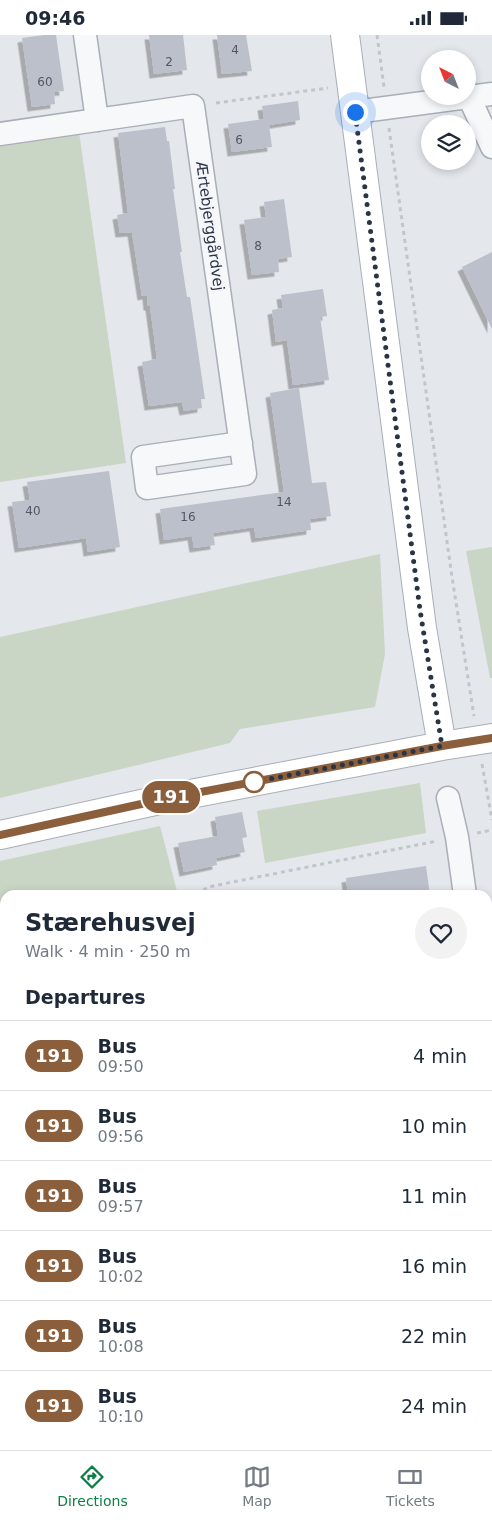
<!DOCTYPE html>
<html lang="en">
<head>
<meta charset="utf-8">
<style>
  :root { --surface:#fff; --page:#f2f2f3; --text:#1f2937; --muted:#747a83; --line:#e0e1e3; --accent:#0b8043 }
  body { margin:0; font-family:"DejaVu Sans",sans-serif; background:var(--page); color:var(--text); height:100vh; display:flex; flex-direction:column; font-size:19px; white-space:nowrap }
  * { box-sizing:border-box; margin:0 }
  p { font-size:16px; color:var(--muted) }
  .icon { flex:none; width:28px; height:28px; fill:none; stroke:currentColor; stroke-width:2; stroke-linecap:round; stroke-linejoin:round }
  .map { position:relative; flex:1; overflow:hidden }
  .side { position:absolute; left:0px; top:855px; width:492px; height:560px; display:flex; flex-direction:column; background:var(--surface); border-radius:15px 15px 0 0; box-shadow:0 2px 8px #0003 }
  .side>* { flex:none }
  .badge { padding:0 10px; border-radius:16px; font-size:18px; line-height:32px }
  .needle { width:32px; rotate:318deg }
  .fabs { position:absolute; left:421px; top:15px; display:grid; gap:10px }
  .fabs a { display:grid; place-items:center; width:55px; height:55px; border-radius:50%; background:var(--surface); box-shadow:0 2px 8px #0003; font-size:25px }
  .you { position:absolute; width:25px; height:25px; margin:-12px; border:4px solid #fff; border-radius:50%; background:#1a73e8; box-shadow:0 0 0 8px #1a73e833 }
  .map>.badge { position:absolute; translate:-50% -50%; box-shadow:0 0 0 2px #fff }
  h2 { padding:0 25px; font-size:19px; line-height:45px }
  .round { display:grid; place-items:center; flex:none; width:52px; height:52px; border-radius:26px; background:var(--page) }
  .head { display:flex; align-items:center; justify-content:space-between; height:85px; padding:0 25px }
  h1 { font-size:24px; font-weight:600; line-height:38px }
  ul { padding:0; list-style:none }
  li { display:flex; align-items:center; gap:15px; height:70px; padding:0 25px; border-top:1px solid var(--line) }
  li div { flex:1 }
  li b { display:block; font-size:19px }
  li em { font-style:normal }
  li .badge { min-width:55px; font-weight:700; text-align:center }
  .status { display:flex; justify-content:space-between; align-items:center; height:35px; padding:0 25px; background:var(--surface); direction:ltr }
  .status svg { height:14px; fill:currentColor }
  .tabs { display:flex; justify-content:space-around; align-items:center; height:70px; border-top:1px solid var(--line); background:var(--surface); font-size:14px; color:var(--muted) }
  .tabs a { display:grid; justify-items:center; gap:2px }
  .tabs .active { color:var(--accent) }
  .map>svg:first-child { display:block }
  .green { fill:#c9d6c5 }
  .building { fill:#bbc0ca; filter:url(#shadow) }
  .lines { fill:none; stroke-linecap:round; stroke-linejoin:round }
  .street-casing { stroke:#a9aeb7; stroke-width:25 }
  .secondary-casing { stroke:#a9aeb7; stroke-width:30 }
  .path { stroke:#c2c5cb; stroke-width:3; stroke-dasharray:4 4; stroke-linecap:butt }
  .street { stroke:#f7f8fa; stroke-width:22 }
  .secondary { stroke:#fff; stroke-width:28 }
  .line-casing { stroke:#fff; stroke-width:11 }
  .line { stroke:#8b5e3c; stroke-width:8 }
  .walk { stroke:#2b3445; stroke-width:5; stroke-dasharray:0 9 }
  .stop-dot { fill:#fff; stroke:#8b5e3c; stroke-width:2.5 }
  .labels { text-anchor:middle; stroke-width:4.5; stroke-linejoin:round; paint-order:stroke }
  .number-label { font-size:12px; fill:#4f5766 }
  .street-label { font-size:15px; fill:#2b3445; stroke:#f4f6f9 }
</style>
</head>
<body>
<div class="status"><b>09:46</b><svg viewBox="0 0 49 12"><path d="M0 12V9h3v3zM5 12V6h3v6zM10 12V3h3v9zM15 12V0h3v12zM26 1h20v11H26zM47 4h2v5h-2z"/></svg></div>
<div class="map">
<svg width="492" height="1415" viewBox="0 0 492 1415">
  <defs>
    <filter id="shadow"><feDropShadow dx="-4.5" dy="4.5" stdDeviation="0" flood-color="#0004"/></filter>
  </defs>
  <rect width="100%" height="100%" fill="#e4e7ec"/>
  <path class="green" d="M 79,97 L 126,428 L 0,447 L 0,108 Z
    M 492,512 L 492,643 L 490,643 L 466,516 Z
    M 380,519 L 385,619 L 375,672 L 240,694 L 230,708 L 0,763 L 0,602 Z
    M 420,748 L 426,798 L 265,828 L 257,776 Z
    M 160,791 L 178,860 L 5,860 L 5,927 L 0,928 L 0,826 Z
    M 488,1358 L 492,1358 L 492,1415 L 0,1415 L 0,1406 L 5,1406 L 5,1410 L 488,1410 Z"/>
  <path class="building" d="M 44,0 L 56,0 L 64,56 L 54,57 L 55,69 L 32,72 L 22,3 Z
    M 149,0 L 183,0 L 187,35 L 154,39 Z
    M 217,0 L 246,0 L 252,36 L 222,39 Z
    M 298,66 L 300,85 L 269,90 L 272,112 L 232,117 L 228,89 L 264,84 L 262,71 Z
    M 165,92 L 167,106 L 169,106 L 175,154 L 173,154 L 182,217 L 180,217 L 187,262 L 190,262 L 205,364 L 201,364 L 202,373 L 184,376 L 182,367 L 149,371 L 142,327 L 157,324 L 150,271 L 148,271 L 147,260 L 142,261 L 132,197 L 120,198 L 117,180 L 128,178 L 118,98 Z
    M 284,164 L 292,222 L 278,224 L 279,237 L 252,240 L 244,185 L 266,182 L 264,167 Z
    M 492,217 L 492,294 L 462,232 Z
    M 323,254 L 327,281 L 320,282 L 329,345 L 293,350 L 287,305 L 276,307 L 272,275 L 283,273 L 281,260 Z
    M 299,353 L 312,448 L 326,447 L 331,481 L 310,484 L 311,495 L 256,503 L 254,492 L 213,498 L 215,510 L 194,513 L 192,501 L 164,505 L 160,474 L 284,457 L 270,358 Z
    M 109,436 L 120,512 L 88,517 L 86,503 L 19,513 L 12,467 L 30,465 L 27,447 Z
    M 242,777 L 247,802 L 242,803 L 245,817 L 216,823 L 217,830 L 184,837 L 178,808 L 218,801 L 215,782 Z
    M 426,831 L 430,860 L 348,860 L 346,843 Z"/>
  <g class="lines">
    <defs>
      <path id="street" d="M 85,0 L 97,85
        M 469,62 L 492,112
        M 355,77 L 492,59
        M 0,99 L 193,71 L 245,439 L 147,453 L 143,422 L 241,408
        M 448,763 L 457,802 L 465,860
        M 488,1023 L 492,1055
        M 488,1106 L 492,1105
        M 488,1344 L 492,1343
        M 0,1389 L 5,1389
        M 304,1410 L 306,1415"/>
      <path id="secondary" d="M 345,0 L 422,593 L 442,711
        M 0,800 L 164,764 L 442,711 L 492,703"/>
    </defs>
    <use href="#street" class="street-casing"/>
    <use href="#secondary" class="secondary-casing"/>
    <path class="path" d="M 377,0 L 384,52
      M 216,68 L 328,53
      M 389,93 L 452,542 L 474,681
      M 482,729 L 492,785
      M 477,798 L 492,795
      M 197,860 L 208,852 L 437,806
      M 0,940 L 5,939
      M 488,1388 L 492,1387
      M 357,1415 L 381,1410"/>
    <use href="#street" class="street"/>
    <use href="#secondary" class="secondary"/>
  </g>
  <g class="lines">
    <defs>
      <path id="line" d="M 0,800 L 164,764 L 442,711 L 492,703"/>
    </defs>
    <use href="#line" class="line-casing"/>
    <use href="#line" class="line"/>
    <path class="walk" d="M 254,747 L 442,711 L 420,575 L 355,77"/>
  </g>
  <circle class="stop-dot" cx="254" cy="747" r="10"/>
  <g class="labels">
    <g class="number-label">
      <text x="235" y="19">4</text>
      <text x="169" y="31">2</text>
      <text x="45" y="51">60</text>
      <text x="239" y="109">6</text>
      <text x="258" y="215">8</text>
      <text x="284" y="471">14</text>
      <text x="33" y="480">40</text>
      <text x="188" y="486">16</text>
    </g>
    <g class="street-label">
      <text transform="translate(210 191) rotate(82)" y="5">Ærtebjerggårdvej</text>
    </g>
  </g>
</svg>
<div class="fabs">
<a><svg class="needle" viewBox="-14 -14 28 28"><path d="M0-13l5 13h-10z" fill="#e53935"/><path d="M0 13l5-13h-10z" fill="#747a83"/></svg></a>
<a><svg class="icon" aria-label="layers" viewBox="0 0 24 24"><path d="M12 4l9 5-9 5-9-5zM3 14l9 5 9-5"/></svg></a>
</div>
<div class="you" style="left:355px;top:77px"></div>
<b class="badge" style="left:171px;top:762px;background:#8b5e3c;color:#fff">191</b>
<section class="side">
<div class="head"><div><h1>Stærehusvej</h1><p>Walk · 4 min · 250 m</p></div><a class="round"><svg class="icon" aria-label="heart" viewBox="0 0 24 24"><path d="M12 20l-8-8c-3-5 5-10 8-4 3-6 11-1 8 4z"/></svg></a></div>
<h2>Departures</h2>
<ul>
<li><span class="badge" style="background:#8b5e3c;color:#fff">191</span><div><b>Bus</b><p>09:50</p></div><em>4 min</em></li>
<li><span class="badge" style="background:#8b5e3c;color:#fff">191</span><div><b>Bus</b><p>09:56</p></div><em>10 min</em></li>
<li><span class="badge" style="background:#8b5e3c;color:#fff">191</span><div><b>Bus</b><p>09:57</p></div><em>11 min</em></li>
<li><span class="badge" style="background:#8b5e3c;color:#fff">191</span><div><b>Bus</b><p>10:02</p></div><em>16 min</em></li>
<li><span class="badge" style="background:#8b5e3c;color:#fff">191</span><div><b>Bus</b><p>10:08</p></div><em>22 min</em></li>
<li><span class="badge" style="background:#8b5e3c;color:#fff">191</span><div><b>Bus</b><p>10:10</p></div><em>24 min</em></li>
</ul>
</section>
</div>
<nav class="tabs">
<a class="active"><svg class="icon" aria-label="directions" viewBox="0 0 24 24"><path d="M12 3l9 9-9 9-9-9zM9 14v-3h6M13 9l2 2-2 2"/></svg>Directions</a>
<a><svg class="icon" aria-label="map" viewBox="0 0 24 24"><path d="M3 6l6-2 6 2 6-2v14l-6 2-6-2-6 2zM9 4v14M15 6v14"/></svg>Map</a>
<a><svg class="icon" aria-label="tickets" viewBox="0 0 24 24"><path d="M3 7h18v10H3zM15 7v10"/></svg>Tickets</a>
</nav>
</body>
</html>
